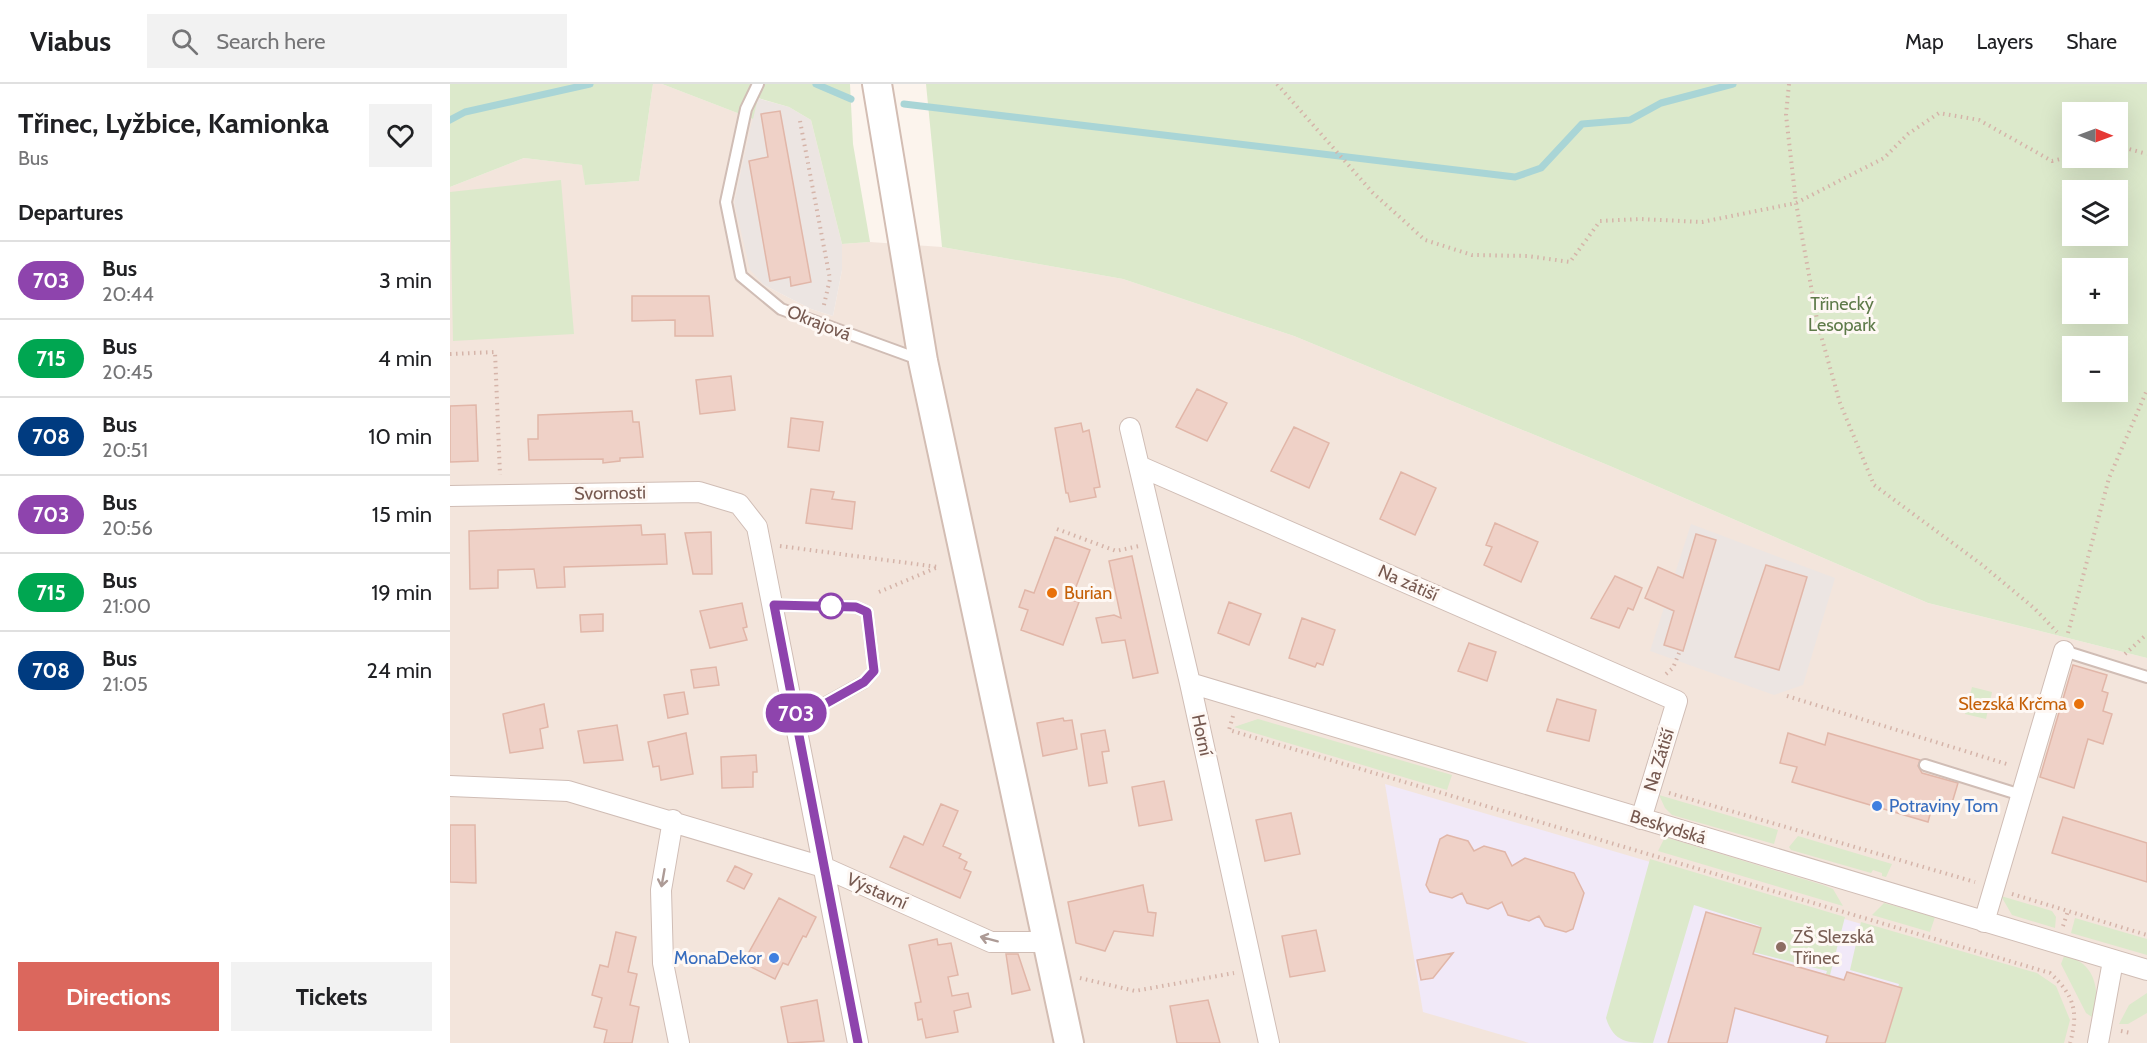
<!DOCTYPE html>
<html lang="en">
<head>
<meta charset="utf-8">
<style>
  :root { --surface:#fff; --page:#f2f2f2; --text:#202124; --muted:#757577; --line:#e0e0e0; --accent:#db675d }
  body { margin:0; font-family:Cabin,sans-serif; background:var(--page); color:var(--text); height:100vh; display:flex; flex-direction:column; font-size:22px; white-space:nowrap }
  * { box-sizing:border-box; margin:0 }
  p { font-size:20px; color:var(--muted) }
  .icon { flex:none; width:33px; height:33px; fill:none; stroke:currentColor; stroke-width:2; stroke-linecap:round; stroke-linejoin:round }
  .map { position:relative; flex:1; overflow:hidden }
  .panel { display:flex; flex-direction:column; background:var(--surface); width:450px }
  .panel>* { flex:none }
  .badge { padding:0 12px; border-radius:20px; font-size:21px; line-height:39px }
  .needle { width:39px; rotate:91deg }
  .fabs { position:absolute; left:1612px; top:18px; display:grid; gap:12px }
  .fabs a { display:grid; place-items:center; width:66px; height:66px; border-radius:0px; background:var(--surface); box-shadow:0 6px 24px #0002; font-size:30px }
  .map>.badge { position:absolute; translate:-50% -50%; box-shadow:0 0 0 3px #fff }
  h2 { padding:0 18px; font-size:22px; line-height:54px }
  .round { display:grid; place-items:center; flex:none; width:63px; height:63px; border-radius:0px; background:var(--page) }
  .overview { display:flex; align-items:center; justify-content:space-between; height:102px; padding:0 18px }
  h1 { font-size:28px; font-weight:700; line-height:45px }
  .primary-button { display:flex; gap:12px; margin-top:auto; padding:12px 18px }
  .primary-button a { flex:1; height:69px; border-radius:0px; background:var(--accent); color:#fff; font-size:24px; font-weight:700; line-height:69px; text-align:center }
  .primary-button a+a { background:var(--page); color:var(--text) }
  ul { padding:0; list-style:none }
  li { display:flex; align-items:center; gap:18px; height:78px; padding:0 18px; border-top:2px solid var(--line) }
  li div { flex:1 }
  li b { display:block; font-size:22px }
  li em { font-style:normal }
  li .badge { min-width:66px; font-weight:700; text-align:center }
  header { display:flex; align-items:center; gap:36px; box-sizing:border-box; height:84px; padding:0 30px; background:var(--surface); border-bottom:2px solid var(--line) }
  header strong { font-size:28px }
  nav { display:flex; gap:33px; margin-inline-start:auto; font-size:21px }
  .search { width:420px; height:54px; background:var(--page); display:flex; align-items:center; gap:15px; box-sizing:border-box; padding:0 21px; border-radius:0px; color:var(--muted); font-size:22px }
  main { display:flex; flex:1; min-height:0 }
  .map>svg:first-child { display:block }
  .residential { fill:#f3e5dc }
  .industrial { fill:#ece5e2 }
  .education { fill:#f1e9f8 }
  .green { fill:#dce9cb; fill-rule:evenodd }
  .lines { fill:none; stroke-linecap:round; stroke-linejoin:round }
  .stream { stroke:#a9d5d6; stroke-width:7 }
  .building { fill:#efd1c7; stroke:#e1b6a8; stroke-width:1.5 }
  .lane-casing { stroke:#d0bdb5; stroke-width:14 }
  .street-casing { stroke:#d0bdb5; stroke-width:22 }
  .secondary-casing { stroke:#d3bdb3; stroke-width:32 }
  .path { stroke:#d5b4a9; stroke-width:4; stroke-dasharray:1.5 4.5; stroke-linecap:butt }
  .lane { stroke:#fff; stroke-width:10 }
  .street { stroke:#fff; stroke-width:20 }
  .secondary { stroke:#fff; stroke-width:28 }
  .oneway { stroke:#ad9b96 }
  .line-casing { stroke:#fff; stroke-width:14 }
  .line { stroke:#8e44ad; stroke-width:9 }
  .food-dot { fill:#e8710a; stroke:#fef8f4; stroke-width:2 }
  .stop-dot { fill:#fff; stroke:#8e44ad; stroke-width:3 }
  .shop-dot { fill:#3f7fe0; stroke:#fef8f4; stroke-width:2 }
  .education-dot { fill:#8d6e63; stroke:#fef8f4; stroke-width:2 }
  .labels { text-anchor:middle; stroke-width:6; stroke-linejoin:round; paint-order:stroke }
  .park-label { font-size:18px; fill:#5e7a49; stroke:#fef8f4 }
  .street-label { font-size:18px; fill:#765950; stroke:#fef8f4 }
  .food-label { font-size:18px; fill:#c56008; stroke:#fef8f4; text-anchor:start }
  .shop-label { font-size:18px; fill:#366cbe; stroke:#fef8f4; text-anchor:start }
  .education-label { font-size:18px; fill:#785e54; stroke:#fef8f4; text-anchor:start }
</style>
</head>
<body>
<header>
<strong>Viabus</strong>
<div class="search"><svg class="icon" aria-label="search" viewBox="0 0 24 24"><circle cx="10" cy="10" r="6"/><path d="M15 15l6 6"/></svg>Search here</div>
<nav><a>Map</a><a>Layers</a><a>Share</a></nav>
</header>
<main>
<section class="panel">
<div class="overview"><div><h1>Třinec, Lyžbice, Kamionka</h1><p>Bus</p></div><a class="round"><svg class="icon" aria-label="heart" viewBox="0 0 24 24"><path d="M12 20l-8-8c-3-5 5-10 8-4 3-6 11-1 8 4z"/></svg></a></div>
<h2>Departures</h2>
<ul>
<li><span class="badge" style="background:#8e44ad;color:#fff">703</span><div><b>Bus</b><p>20:44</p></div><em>3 min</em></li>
<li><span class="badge" style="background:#00a651;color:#fff">715</span><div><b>Bus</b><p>20:45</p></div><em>4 min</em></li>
<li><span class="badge" style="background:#003b80;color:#fff">708</span><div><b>Bus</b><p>20:51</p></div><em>10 min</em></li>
<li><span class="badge" style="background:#8e44ad;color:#fff">703</span><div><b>Bus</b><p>20:56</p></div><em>15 min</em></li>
<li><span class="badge" style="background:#00a651;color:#fff">715</span><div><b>Bus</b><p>21:00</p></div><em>19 min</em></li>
<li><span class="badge" style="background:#003b80;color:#fff">708</span><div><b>Bus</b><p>21:05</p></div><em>24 min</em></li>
</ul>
<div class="primary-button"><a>Directions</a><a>Tickets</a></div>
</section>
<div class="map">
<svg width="1697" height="959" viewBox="0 0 1697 959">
  <rect width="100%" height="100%" fill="#fcf4ed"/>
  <path class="residential" d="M 203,0 L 212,0 L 303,35 L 284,118 L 314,201 L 361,225 L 383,232 L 392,186 L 392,160 L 420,158 L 492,163 L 673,195 L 844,252 L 1160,382 L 1478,519 L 1697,574 L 1697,959 L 0,959 L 0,103 L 74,74 L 133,81 L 135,101 L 189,97 Z"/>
  <path class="industrial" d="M 307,14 L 339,23 L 361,36 L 392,160 L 392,186 L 383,232 L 361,225 L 314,201 L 300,186 L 284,118 Z
    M 1241,440 L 1385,494 L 1353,601 L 1324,611 L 1200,567 Z"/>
  <path class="education" d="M 935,700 L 1588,892 L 1602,959 L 1079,959 L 973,928 Z"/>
  <path class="green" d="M 0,0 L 203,0 L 189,97 L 135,101 L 132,81 L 74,74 L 0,103 Z
    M 212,0 L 400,0 L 403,60 L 420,158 L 392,160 L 361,36 L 339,23 L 308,14 L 303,35 Z
    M 476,0 L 1697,0 L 1697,574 L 1478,519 L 1160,382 L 844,252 L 673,195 L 492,163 ZM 1623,28 L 1668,28 L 1668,74 L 1623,74 ZM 1623,106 L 1668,106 L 1668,152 L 1623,152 ZM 1623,184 L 1668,184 L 1668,230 L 1623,230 ZM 1623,262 L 1668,262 L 1668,308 L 1623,308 Z
    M 111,96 L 124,250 L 3,257 L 0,108 Z
    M 1522,603 L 1542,608 L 1536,635 L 1515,630 Z
    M 808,635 L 1002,691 L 997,706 L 784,643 Z
    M 1209,711 L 1328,746 L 1324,760 L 1222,731 L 1215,724 Z
    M 1348,752 L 1442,780 L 1436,793 L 1432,792 L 1432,789 L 1423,786 L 1421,789 L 1341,766 L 1339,763 Z
    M 1215,753 L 1373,801 L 1383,805 L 1393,822 L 1208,767 Z
    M 1200,775 L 1395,833 L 1380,891 L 1376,890 L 1377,887 L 1303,868 L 1310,842 L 1244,821 L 1203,959 C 1178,959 1164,959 1156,934 Z
    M 1551,812 L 1602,827 L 1606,833 L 1605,844 L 1562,831 Z
    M 1434,819 L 1485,833 L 1480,848 L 1422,831 Z
    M 1625,834 L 1697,855 L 1697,871 L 1621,849 Z
    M 1411,838 L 1587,889 L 1606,902 L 1620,936 L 1614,959 L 1432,959 L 1449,900 L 1400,886 Z
    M 1614,872 C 1648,878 1649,909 1645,935 L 1636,929 L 1611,880 Z
    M 1697,909 L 1697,929 L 1678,940 L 1669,940 L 1679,921 Z"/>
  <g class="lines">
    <path class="stream" d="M 366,0 L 401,15
      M 454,20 L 1065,93 L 1091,84 L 1132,40 L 1180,36 L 1211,19 L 1283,0
      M 0,36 L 15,28 L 140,0"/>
  </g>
  <path class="building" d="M 330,27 L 361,198 L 341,202 L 340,193 L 320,197 L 299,77 L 318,73 L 311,30 Z
    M 182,212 L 259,212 L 263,252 L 225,252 L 225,236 L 182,237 Z
    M 281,292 L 285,326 L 250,330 L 246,296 Z
    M 747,305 L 777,319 L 757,357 L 726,343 Z
    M 26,321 L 28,377 L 0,378 L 0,322 Z
    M 182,327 L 183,338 L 189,338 L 193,373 L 170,374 L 170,377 L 153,379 L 153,375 L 79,376 L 78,355 L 88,355 L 88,331 Z
    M 341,334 L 373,338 L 369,367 L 338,363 Z
    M 631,339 L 633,348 L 639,346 L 650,403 L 644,404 L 646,413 L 620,418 L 618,409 L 616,409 L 605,344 Z
    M 844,343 L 879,359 L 859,404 L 821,387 Z
    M 951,388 L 986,404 L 965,451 L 930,435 Z
    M 361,405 L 384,408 L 382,415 L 405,418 L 402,445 L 356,439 Z
    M 1045,439 L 1088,458 L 1071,498 L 1034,481 L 1042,463 L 1036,461 Z
    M 191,441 L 192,451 L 215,450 L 217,480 L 114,483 L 115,503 L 87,504 L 84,485 L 48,486 L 48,504 L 20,505 L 19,447 Z
    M 261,448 L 262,490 L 243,490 L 235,449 Z
    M 1246,450 L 1266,456 L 1233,567 L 1214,561 L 1224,527 L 1195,514 L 1208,483 L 1233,494 Z
    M 605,453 L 640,466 L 621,516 L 629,518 L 613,561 L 571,546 L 578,526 L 569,523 L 575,506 L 584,509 Z
    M 682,472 L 708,589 L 683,594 L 675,556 L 652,559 L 646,534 L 664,531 L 671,534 L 659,477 Z
    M 1316,481 L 1357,493 L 1329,586 L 1285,573 Z
    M 1165,492 L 1192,504 L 1183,526 L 1178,524 L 1169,544 L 1141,534 Z
    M 779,518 L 811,530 L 799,561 L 768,549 Z
    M 292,519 L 297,543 L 293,544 L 297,556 L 260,564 L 250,527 Z
    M 153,530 L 153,547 L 131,548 L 130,531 Z
    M 852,534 L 885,546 L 873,581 L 867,579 L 865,583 L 839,574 Z
    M 1019,559 L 1046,568 L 1037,597 L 1008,587 Z
    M 1623,581 L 1657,591 L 1652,607 L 1658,609 L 1653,627 L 1662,630 L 1653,660 L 1638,655 L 1624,704 L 1590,693 Z
    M 266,583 L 269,601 L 244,604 L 241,586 Z
    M 234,608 L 238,630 L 218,634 L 214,611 Z
    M 1107,615 L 1146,626 L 1139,657 L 1097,647 Z
    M 94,620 L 98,643 L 90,645 L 93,664 L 60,669 L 53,630 Z
    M 613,634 L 614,637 L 622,636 L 627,665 L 593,672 L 587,639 Z
    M 167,641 L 173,676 L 134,679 L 128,647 Z
    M 655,646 L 659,667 L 652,668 L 657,699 L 639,702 L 631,650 Z
    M 236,649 L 243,690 L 211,696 L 209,682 L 203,683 L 198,658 Z
    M 1338,649 L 1375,661 L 1378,649 L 1470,676 L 1468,682 L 1472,689 L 1508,699 L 1499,729 L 1482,723 L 1478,738 L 1342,698 L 1347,683 L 1330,679 Z
    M 306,671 L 307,688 L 303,688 L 303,703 L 272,704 L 271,673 Z
    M 714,697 L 722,736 L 689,742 L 682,703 Z
    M 491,720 L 508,727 L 493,762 L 511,770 L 509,774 L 517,778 L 514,785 L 521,788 L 510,814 L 440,783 L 454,752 L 473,761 Z
    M 841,729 L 850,770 L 815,777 L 806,736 Z
    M 1613,733 L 1697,759 L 1697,798 L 1602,769 Z
    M 0,741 L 25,741 L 26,799 L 0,798 Z
    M 997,751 L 1018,757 L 1024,767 L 1034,762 L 1055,768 L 1062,782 L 1075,774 L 1124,789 L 1134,809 L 1123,845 L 1116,848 L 1095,842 L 1089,832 L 1079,837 L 1058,831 L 1052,818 L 1038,825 L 1017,819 L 1012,809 L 1002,814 L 980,808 L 976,801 L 990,755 Z
    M 285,782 L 302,790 L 294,805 L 277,797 Z
    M 693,801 L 698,828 L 706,829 L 703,852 L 664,847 L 655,867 L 626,859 L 618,818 Z
    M 329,814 L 366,833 L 356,853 L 353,852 L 338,881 L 333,879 L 325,895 L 293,879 Z
    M 1256,828 L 1311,844 L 1303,870 L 1394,896 L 1397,888 L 1452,904 L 1435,959 L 1376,959 L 1378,952 L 1285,924 L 1277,959 L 1218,959 Z
    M 866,846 L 875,887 L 840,893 L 832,852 Z
    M 166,848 L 186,853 L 178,888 L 187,890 L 180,921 L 189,923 L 182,959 L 154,959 L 157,946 L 144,943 L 152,914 L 142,911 L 150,881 L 158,883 Z
    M 487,855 L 488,861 L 501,859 L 508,891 L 498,893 L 502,912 L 518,909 L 521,923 L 504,927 L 508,948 L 476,954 L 472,935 L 468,936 L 465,919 L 471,918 L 459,861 Z
    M 1003,869 L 983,894 L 971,896 L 967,876 Z
    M 556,870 L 568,870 L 580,906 L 562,910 Z
    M 367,916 L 374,957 L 338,959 L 331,923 Z
    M 758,916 L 770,959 L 727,959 L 720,922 Z"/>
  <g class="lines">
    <defs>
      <path id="lane" d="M 308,0 L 296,25 L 276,118 L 291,192 L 331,225 L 471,276
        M 324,521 L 406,523 L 417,528 L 424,587 L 414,598 L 347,635
        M 1614,567 L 1697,593
        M 1475,681 L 1571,711"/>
      <path id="street" d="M 680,344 L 740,599 L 819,959
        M 689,382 L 1227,617 L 1191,735
        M 0,412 L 249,408 L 289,420 L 307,443 L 408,959
        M 740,599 L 1697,886
        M 0,702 L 118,707 L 373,783 L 541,858 L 597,858
        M 223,736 L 211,806 L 213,879 L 229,959
        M 1534,838 L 1614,567
        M 1648,959 L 1663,877"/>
      <path id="secondary" d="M 427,0 L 473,277 L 619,959"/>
    </defs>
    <use href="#lane" class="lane-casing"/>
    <use href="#street" class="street-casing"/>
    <use href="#secondary" class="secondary-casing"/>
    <path class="path" d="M 827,0 L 923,109 L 975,156 L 1022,171 L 1078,172 L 1120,178 L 1150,137 L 1190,135 L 1252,138 L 1346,119 L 1368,241 L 1390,319 L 1424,401 L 1531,480 L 1584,524 L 1607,548
      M 1339,0 L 1336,31 L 1346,119 L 1434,74 L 1458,50 L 1489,29 L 1529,36 L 1602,77 L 1623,72
      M 350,37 L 380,195 L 373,225
      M 1668,62 L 1697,70
      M 0,270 L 45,268 L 50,391
      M 607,445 L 666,467 L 689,462
      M 330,462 L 488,483 L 429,508
      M 1618,549 L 1659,394 L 1697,306
      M 1675,570 L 1697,550
      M 1216,590 L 1223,584 L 1229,569
      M 1337,612 L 1560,681
      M 783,632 L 779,646 L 1600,889 C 1624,911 1629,928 1620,959
      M 1219,709 L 1525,798
      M 1562,810 L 1697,851
      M 1613,842 L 1618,827
      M 630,894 L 685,907 L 784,889
      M 1671,947 L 1681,949"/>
    <use href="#lane" class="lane"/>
    <use href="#street" class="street"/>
    <use href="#secondary" class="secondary"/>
  </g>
  <defs><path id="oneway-shaft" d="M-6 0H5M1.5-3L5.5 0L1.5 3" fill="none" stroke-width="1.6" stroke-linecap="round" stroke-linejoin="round" transform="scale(1.5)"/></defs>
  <g class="oneway">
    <use href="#oneway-shaft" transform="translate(213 794) rotate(100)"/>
    <use href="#oneway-shaft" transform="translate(539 855) rotate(-165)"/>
  </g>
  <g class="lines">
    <defs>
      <path id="line" d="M 364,626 L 414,598 L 424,587 L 417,528 L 406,523 L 324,521 L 408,959"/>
    </defs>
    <use href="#line" class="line-casing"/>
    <use href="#line" class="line"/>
  </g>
  <g class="food-dot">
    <circle cx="602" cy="509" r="6"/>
    <circle cx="1629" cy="620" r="6"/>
  </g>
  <circle class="stop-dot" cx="381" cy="522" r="12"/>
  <g class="shop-dot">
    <circle cx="1427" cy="722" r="6"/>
    <circle cx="324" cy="874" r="6"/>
  </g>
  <circle class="education-dot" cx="1331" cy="863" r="6"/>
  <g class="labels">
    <g class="park-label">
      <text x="1392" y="226">Třinecký<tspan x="1392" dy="21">Lesopark</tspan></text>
    </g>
    <g class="street-label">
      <text transform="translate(369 239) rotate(22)" y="6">Okrajová</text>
      <text transform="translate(160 409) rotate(-1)" y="6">Svornosti</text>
      <text transform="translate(958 499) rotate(24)" y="6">Na zátiší</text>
      <text transform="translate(752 651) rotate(78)" y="6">Horní</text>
      <text transform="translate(1209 676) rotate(-73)" y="6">Na Zátiší</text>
      <text transform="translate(1218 743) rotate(17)" y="6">Beskydská</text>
      <text transform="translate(427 807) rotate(24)" y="6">Výstavní</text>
    </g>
    <g class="food-label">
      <text x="614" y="515">Burian</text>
      <text x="1617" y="626" text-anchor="end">Slezská Krčma</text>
    </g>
    <g class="shop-label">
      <text x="1439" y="728">Potraviny Tom</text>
      <text x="312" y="880" text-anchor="end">MonaDekor</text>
    </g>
    <g class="education-label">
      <text x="1343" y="859">ZŠ Slezská<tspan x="1343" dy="21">Třinec</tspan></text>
    </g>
  </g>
</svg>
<div class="fabs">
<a><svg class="needle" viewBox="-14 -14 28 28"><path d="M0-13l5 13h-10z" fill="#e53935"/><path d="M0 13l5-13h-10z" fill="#757577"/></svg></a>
<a><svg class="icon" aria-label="layers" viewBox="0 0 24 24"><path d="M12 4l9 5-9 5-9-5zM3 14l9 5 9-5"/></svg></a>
<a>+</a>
<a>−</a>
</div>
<b class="badge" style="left:346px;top:629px;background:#8e44ad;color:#fff">703</b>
</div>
</main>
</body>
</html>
